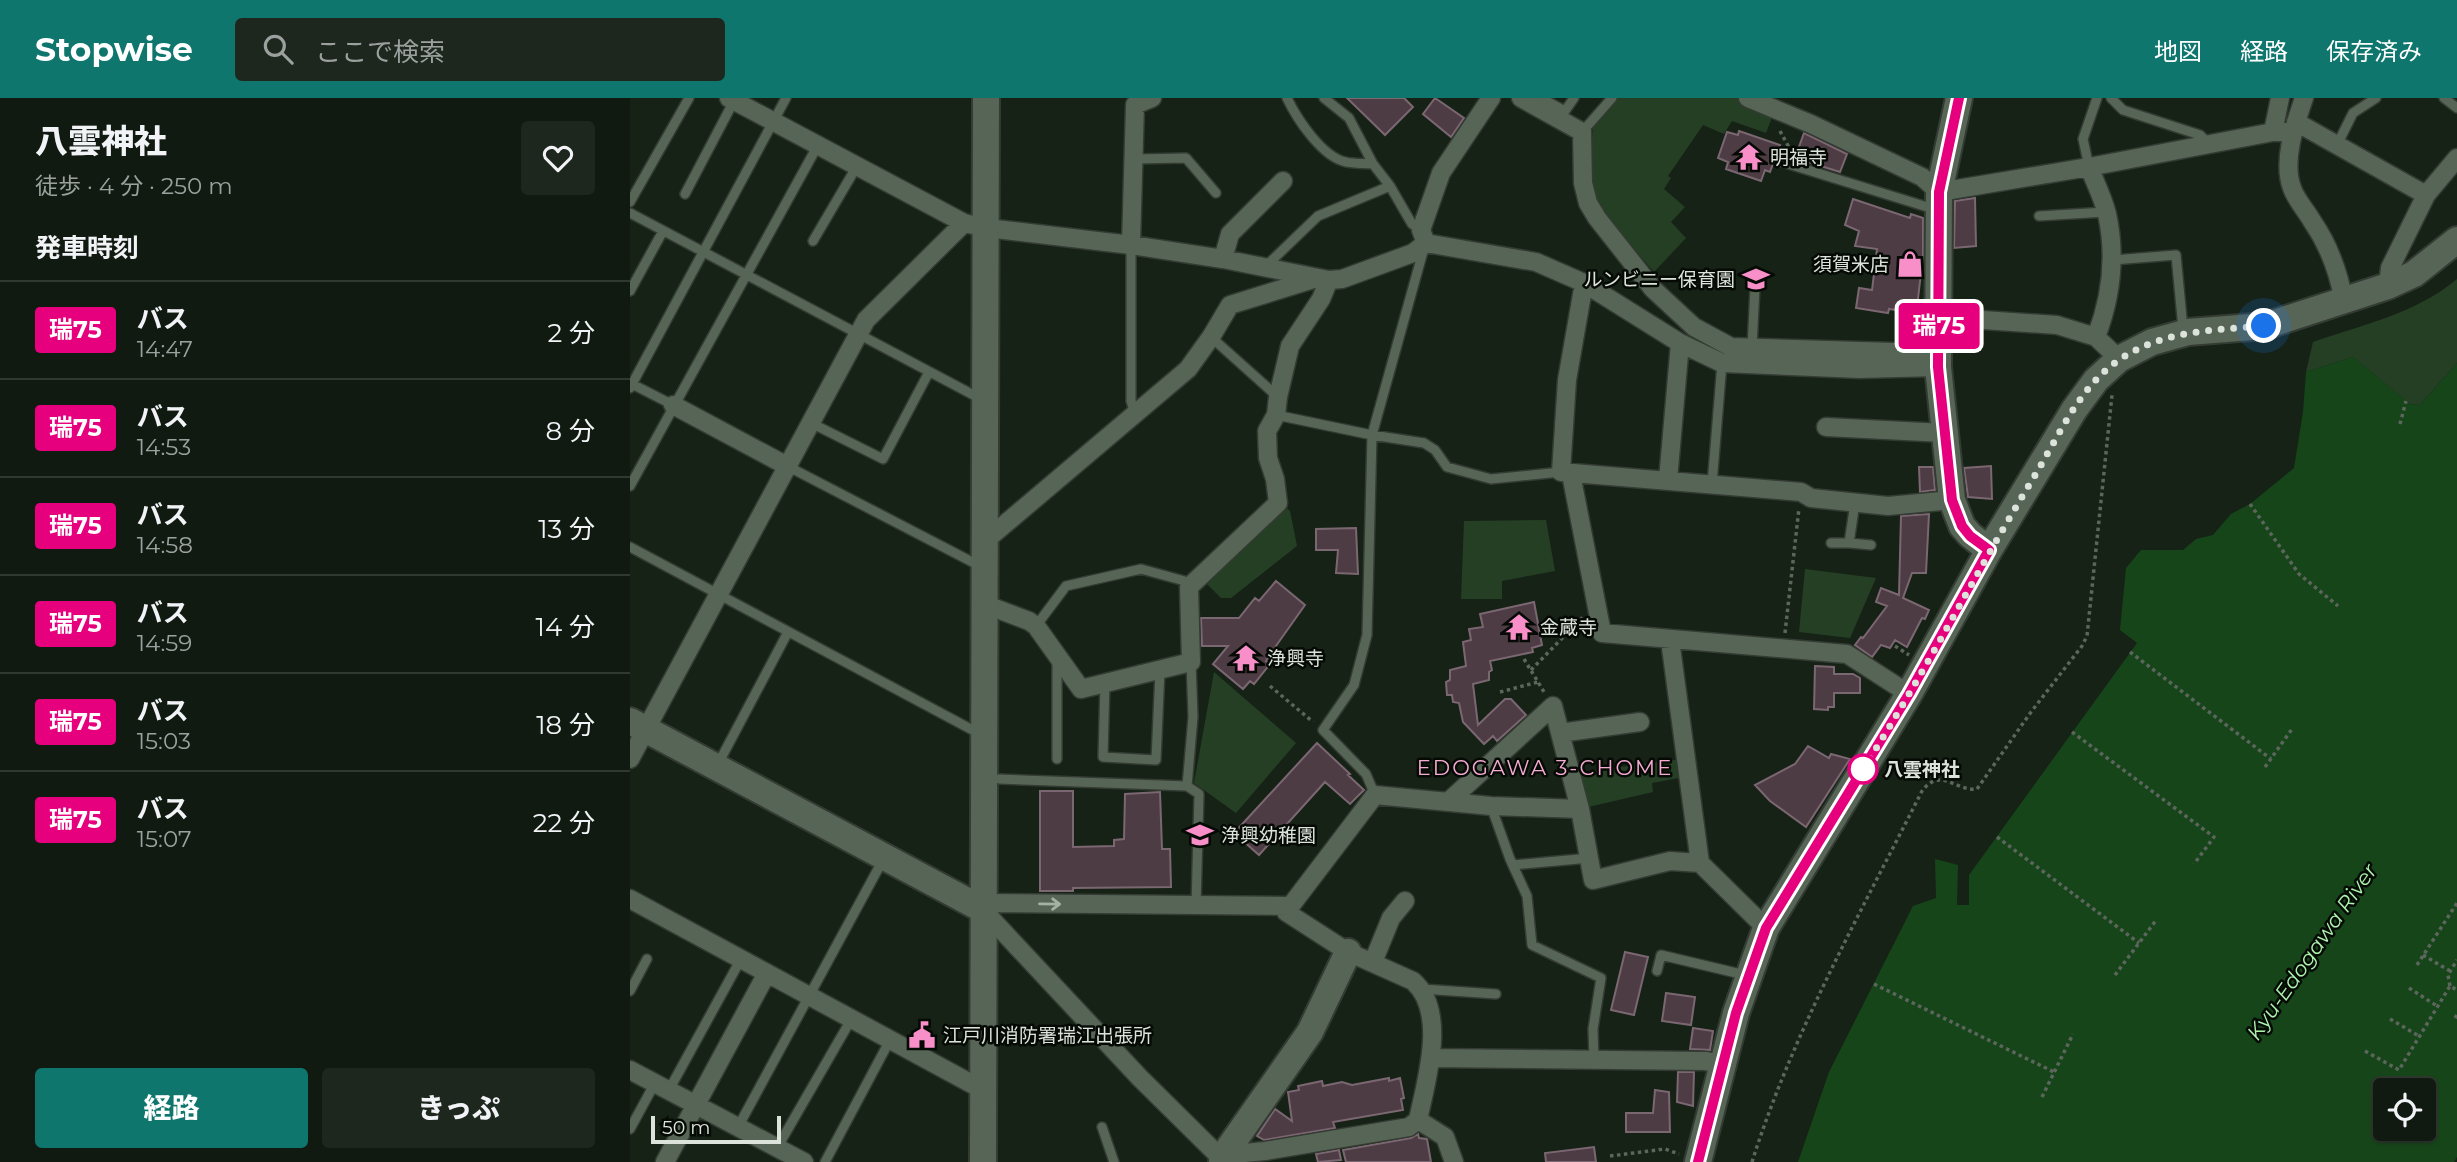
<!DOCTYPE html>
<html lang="ja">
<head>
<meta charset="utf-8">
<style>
  :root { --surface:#101a10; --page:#1e271e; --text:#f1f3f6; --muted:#9ca19f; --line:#303830; --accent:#0f766e }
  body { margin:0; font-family:Montserrat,"Noto Sans JP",sans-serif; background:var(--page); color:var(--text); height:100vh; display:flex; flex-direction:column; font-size:26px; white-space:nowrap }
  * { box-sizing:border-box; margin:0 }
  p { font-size:23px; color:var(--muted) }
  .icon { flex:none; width:38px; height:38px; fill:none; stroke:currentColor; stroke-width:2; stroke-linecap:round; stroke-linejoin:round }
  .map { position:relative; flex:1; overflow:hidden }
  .details { display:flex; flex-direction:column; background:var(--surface); width:630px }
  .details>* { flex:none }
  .badge { padding:0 14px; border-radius:5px; font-size:24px; line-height:46px }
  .tools { position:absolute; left:1743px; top:980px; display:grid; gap:14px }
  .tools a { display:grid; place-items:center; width:63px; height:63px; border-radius:7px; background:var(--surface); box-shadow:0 2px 5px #0004,0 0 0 2px var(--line); font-size:35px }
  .scale { position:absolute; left:21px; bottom:18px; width:130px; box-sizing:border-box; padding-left:7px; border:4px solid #dbe3da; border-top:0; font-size:19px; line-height:24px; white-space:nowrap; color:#dbe3da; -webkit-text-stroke:5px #050a05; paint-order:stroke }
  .you { position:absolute; width:35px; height:35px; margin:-18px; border:5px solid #fff; border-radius:50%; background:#1a73e8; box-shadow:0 0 0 10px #1a73e833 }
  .map>.badge { position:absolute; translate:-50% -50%; box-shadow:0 0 0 4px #fff }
  h2 { padding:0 35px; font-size:26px; line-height:63px }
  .round { display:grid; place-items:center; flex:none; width:74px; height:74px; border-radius:7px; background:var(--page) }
  .overview { display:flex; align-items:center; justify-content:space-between; height:119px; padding:0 35px }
  h1 { font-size:33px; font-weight:800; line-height:52px }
  .primary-button { display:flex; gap:14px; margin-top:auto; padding:14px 35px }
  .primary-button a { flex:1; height:80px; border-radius:7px; background:var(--accent); color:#fff; font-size:28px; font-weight:800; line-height:80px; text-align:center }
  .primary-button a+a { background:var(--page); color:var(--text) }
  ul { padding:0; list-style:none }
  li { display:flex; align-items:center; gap:21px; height:98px; padding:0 35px; border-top:2px solid var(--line) }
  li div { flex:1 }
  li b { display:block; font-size:26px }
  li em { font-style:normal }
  li .badge { min-width:77px; font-weight:700; text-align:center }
  header { display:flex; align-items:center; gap:42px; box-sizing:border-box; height:98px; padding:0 35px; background:var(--accent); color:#fff }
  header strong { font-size:33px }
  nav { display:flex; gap:38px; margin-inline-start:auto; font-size:24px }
  .search { width:490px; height:63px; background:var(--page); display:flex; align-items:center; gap:18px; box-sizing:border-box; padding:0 24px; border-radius:7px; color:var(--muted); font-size:26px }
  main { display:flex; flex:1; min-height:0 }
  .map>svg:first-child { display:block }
  .green { fill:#253f25 }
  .water { fill:#17451a; fill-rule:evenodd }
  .building { fill:#4e3c45; stroke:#7b6771; stroke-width:2 }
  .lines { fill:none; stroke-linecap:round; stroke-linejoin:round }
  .lane-casing { stroke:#333b32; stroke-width:12 }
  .street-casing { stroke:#333b32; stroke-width:21 }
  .secondary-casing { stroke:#333b32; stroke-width:30 }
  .path { stroke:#5c665c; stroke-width:3.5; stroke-dasharray:3.5 3.5; stroke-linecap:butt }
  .lane { stroke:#576556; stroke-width:9 }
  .street { stroke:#576556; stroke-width:18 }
  .secondary { stroke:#576556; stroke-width:26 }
  .oneway { stroke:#a6b1a5 }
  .line-casing { stroke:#fff; stroke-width:16 }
  .line { stroke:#e6007e; stroke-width:10 }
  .walk { stroke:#dbe3da; stroke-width:7; stroke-dasharray:0 12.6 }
  .stop-dot { fill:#fff; stroke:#e6007e; stroke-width:3.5 }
  .labels { text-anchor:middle; stroke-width:5; stroke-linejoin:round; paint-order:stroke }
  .poi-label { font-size:19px; fill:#dbe3da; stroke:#050a05; text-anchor:start }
  .stop-label { font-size:19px; font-weight:bold; fill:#dbe3da; stroke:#050a05; text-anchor:start }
  .neighbourhood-label { font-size:21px; letter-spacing:2px; fill:#f6abd2; stroke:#050a05 }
  .water-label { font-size:21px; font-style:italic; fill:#aef4ae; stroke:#050a05 }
</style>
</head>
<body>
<header>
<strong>Stopwise</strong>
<div class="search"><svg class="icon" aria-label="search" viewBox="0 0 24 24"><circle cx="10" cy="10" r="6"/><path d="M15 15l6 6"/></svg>ここで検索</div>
<nav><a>地図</a><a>経路</a><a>保存済み</a></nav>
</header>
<main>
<section class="details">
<div class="overview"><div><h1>八雲神社</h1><p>徒歩 · 4 分 · 250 m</p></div><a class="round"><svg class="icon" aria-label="heart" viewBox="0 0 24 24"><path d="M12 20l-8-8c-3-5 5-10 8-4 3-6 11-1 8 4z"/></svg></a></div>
<h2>発車時刻</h2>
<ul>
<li><span class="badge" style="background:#e6007e;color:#fff">瑞75</span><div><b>バス</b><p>14:47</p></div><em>2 分</em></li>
<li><span class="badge" style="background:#e6007e;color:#fff">瑞75</span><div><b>バス</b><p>14:53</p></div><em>8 分</em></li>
<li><span class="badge" style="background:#e6007e;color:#fff">瑞75</span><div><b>バス</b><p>14:58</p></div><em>13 分</em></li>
<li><span class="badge" style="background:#e6007e;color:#fff">瑞75</span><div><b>バス</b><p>14:59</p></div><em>14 分</em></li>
<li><span class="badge" style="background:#e6007e;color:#fff">瑞75</span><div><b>バス</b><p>15:03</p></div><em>18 分</em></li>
<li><span class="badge" style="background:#e6007e;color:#fff">瑞75</span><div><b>バス</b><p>15:07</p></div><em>22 分</em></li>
</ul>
<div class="primary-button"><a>経路</a><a>きっぷ</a></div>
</section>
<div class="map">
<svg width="1827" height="1064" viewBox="0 0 1827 1064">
  <rect width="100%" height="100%" fill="#162216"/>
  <path class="green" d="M 982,0 L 1107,0 L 1144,14 L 1136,35 L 1102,23 L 1094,36 L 1073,27 L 1038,78 L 1041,80 L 1034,91 L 1055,109 L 1041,124 L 1056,140 L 1024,174 L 979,122 L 968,103 L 959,82 L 963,28 Z
    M 1827,181 L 1827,265 L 1790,307 L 1780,306 L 1776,303 L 1723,259 L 1676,274 L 1683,244 C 1732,227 1787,215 1827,181 Z
    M 656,409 L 660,413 L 667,448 L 601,500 L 591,500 L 577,486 Z
    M 916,422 L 925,473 L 872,483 L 872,501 L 831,501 L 834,423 Z
    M 1175,471 L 1246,480 L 1220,540 L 1169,534 Z
    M 584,574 L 666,645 L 606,715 L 564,685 Z
    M 1051,661 L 1054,679 L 1022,685 L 1023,694 L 954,710 L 946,675 Z"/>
  <path class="water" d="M 1723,259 L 1780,306 L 1790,307 L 1827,265 L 1827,1059 L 1824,1064 L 1168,1064 L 1199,974 L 1283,808 L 1306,800 L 1305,761 L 1328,767 L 1327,807 L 1339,807 L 1339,777 L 1507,545 L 1490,532 L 1496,470 L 1511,452 L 1553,452 L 1566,441 L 1583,437 L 1601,416 L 1620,406 L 1664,370 L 1673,314 L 1676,274 ZM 1755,992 L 1794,992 L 1794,1031 L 1755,1031 Z"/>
  <path class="building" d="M 717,0 L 774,0 L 783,9 L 755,37 Z
    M 805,0 L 834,20 L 821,39 L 793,16 Z
    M 1109,33 L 1150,47 L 1140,74 L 1135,72 L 1131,83 L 1096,71 L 1098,64 L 1088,60 L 1097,34 L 1108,37 Z
    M 1174,35 L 1217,56 L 1210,74 L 1165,60 Z
    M 1345,100 L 1346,148 L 1324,150 L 1325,103 Z
    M 1223,101 L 1280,120 L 1281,116 L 1293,120 L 1293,158 L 1287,209 L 1273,210 L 1272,213 L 1259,211 L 1258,215 L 1226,210 L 1229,190 L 1242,192 L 1247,151 L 1225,148 L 1229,133 L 1215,127 Z
    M 1361,368 L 1362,401 L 1338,399 L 1334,370 Z
    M 1289,369 L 1303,369 L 1305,392 L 1290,394 Z
    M 1299,416 L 1296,475 L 1282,475 L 1273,500 L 1299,512 L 1295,521 L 1292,520 L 1277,549 L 1265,542 L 1260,550 L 1251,547 L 1242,559 L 1225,547 L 1231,539 L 1233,540 L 1257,508 L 1246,504 L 1251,490 L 1269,497 L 1271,418 Z
    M 726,430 L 728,476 L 706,475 L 708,452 L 686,452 L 686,431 Z
    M 646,483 L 675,507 L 641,555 L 636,563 L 640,566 L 624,586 L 620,583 L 613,591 L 583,566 L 598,548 L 572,548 L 571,520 L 609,520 L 625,500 L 629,503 Z
    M 904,504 L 912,547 L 902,550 L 903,554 L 860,563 L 862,572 L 859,574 L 859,582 L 843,586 L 848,627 L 875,601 L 881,601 L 896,617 L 867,643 L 863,638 L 854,646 L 833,624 L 829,605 L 823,604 L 822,597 L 817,597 L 816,584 L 820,582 L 820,572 L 836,568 L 833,544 L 841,542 L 839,531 L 853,529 L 850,516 Z
    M 1185,568 L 1204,569 L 1204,576 L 1223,576 L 1230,580 L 1230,595 L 1204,595 L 1204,609 L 1198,609 L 1198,612 L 1184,611 Z
    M 687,645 L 720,676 L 718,677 L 734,692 L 720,706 L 695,684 L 629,757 L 604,735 Z
    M 1178,648 L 1199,660 L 1201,656 L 1220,661 L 1176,729 L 1140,703 L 1125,687 L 1165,666 Z
    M 410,693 L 443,693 L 443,749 L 484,748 L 484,742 L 494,741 L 495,696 L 530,694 L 532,751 L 540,751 L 541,789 L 443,790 L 443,793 L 410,793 Z
    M 995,854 L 1018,859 L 1004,917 L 981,912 Z
    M 1036,895 L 1065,899 L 1061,927 L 1032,923 Z
    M 1063,930 L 1083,933 L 1080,952 L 1060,951 Z
    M 1048,974 L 1064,974 L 1063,1008 L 1047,1004 Z
    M 759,980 L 759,983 L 770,980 L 774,1000 L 771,1001 L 773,1012 L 703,1024 L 705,1030 L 634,1042 L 627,1038 L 645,1011 L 662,1023 L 658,994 L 669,992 L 668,988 L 692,983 L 693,988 L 712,984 L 722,987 Z
    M 1025,992 L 1039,994 L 1040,1034 L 996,1034 L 996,1015 L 1023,1015 Z
    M 788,1036 L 789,1040 L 797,1041 L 801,1064 L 716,1064 L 713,1052 L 781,1040 Z
    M 964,1049 L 966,1064 L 916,1064 L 915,1055 Z
    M 709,1052 L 711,1062 L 688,1064 L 686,1056 Z"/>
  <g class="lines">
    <defs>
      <path id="lane" d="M 657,0 C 667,21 692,59 716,64 C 724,66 734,65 743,66
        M 694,0 L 719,20 L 743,66 L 760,88 L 782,126 L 791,132
        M 911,0 L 935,13 L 944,0
        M 1481,0 L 1493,12 L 1570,37 L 1578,45
        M 1814,0 L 1827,10
        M 952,34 L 982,0
        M 1707,47 L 1723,15 L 1746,0
        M 505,61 L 556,60 L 586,95
        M 1152,64 L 1307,112
        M 1459,69 L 1453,41 L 1467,0
        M 55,96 L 105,1
        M 0,104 L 59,0
        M 0,115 L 351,301
        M 1409,118 L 1476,114
        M 183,143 L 227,68
        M 501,147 L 501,303 L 505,316
        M 1483,162 L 1546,157 L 1553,231
        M 636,168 L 688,118 L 760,88
        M 0,193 L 33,133
        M 581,239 L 648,299
        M 1122,250 L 1125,189
        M 0,285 L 43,307
        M 0,290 L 156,0
        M 646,317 L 742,337 L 794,345 L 805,352 L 817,369 L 861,381 L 931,374
        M 181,325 L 253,361 L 299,274
        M 159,369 L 350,468
        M 1082,386 L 1092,265
        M 0,388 L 188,47
        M 1201,445 L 1219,445 L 1225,405
        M 1219,445 L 1241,447
        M 0,449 L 350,636
        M 406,528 L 436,488 L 511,471 L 562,485
        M 561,564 L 563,619 L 557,688 L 569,696 L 566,808
        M 475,584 L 473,659 L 526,662 L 530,572
        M 427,661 L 427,562
        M 88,666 L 158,534
        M 369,681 L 557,688
        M 745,697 L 736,676 L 693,632 L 724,587 L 737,537 L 742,337 L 794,150
        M 861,708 L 880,761 L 897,798 L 902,847 L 971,880 L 963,931 L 964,963
        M 883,767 L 960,760
        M 1027,873 L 1031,857 L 1115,877
        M 792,891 L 866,896
        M 0,893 L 17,861
        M 39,992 L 111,861
        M 108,1029 L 254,760
        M 472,1029 L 484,1064
        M 0,1031 L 25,985
        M 147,1050 L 222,920
        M 195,1064 L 260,942"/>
      <path id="street" d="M 99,0 L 334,125
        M 861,0 L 811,75 L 791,132 L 796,145 L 906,164 L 954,185 L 1050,245 L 1092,265 L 1229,271 L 1308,269
        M 891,0 L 952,34 L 953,85 L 958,105 L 967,120 L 1023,191 L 1064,229 L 1101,249 L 1297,255
        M 1118,0 L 1181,26 L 1292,79 L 1309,94 L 1459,69 L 1643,34 L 1662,34
        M 1674,0 C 1665,26 1652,63 1662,90 C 1666,102 1676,112 1682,123 C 1698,146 1709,176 1714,204
        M 1666,24 L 1796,97
        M 1643,34 L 1650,0
        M 1459,69 C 1465,84 1473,100 1477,116 C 1486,157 1481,200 1466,239
        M 501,147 L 505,7 L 522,0
        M 593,161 L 600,136 L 653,83
        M 954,185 L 937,282 L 931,374 L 1171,394 L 1181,400 L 1258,408 L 1322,402
        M 1758,188 L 1760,170 L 1796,97 L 1827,60
        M 1309,219 L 1427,227 L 1466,239 L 1489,261
        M 43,307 L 159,369
        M 1196,329 L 1314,335
        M 941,376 L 972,535 L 1217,556 L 1279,596
        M 1038,382 L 1050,245
        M 355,443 L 558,271 L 581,239 L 600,207 L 687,180
        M 354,506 L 399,523 L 406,528 L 451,591 L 561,564 L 559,489 L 648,405 L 645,381 L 638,360 L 637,333 L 646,317 L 648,299 L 660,248 L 691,201 L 699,182
        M 1040,542 L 1070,765
        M 930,635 L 1010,624
        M 0,661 L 236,222 L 334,125 L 357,130 L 501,147 L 593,161 L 699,182 L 712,181 L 783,155 L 796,145
        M 818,704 L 923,608 L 950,711
        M 0,801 L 353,992
        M 352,805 L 659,808
        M 352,811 L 510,980 L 593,1062
        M 743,864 L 761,820 L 775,803
        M 801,960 L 1075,963 L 1093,966
        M 0,972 L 174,1064
        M 788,1022 L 815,1039 L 824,1064
        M 594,1057 L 635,1053 L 779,1029 L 788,1022 C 796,983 818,914 783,883 L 718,854 L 656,814 L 745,697 L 861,708 L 950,711 L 963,782 L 1040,763 L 1070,765 L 1136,830
        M 35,1064 L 137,875"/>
      <path id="secondary" d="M 1329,0 L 1309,94 L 1308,269 L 1322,402 L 1332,428 L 1340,437 L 1359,452
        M 0,623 L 352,811
        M 353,1064 L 356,0
        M 592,1064 L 594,1057 L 680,934 L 718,854
        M 1068,1064 L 1106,915 L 1136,830 L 1279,596 L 1359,452 L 1444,312 L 1466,282 L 1489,261 L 1522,244 L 1558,234 L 1635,228 L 1758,188 L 1784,176 L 1827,142"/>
    </defs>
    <use href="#lane" class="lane-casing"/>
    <use href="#street" class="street-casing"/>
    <use href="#secondary" class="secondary-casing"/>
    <path class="path" d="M 1150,33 L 1161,53
      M 1770,326 L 1776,303
      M 1620,406 L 1669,476 L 1708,508
      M 1155,535 L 1169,410
      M 1265,548 L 1279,557
      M 1500,554 L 1641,661
      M 894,561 L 914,594
      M 901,572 L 953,519
      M 640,588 L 683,624
      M 870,594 L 908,584
      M 1442,634 L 1584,739 L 1564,766
      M 1635,669 L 1662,631
      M 1367,739 L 1509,845
      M 1793,857 L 1820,873
      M 1787,867 L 1827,805
      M 1485,877 L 1527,821
      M 1244,886 L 1424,974
      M 1820,888 L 1818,877 L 1827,862
      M 1779,890 L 1807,908
      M 1825,920 L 1827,917
      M 1760,921 L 1789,938
      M 1735,953 L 1769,972 L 1820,888 L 1827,892
      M 1412,999 L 1443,936
      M 980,1058 L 1035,1051 L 1049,1056
      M 1122,1064 C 1163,934 1231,814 1292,693 C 1311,668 1326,694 1347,691 L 1401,614 L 1452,548 L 1457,538 L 1482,297"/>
    <use href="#lane" class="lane"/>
    <use href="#street" class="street"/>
    <use href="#secondary" class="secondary"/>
  </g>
  <defs><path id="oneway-shaft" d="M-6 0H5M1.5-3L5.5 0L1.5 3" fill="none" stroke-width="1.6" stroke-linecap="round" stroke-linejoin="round" transform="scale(1.75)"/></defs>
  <use class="oneway" href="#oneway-shaft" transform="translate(420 806) rotate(1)"/>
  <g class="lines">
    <defs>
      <path id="line" d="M 1068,1064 L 1106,915 L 1136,830 L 1279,596 L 1359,452 L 1340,438 L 1332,428 L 1322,402 L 1308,269 L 1309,94 L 1329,0"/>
    </defs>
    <use href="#line" class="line-casing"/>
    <use href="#line" class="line"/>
    <path class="walk" d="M 1233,671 C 1295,575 1347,472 1407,374 C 1430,335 1452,285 1492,260 C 1535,232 1585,232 1634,228"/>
  </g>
  <defs>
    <symbol id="temple-bare" viewBox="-9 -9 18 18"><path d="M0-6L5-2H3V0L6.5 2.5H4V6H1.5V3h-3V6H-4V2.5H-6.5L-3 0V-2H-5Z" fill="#f98fc9" stroke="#050a05" stroke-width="2.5" paint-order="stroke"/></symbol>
    <symbol id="shop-bare" viewBox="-9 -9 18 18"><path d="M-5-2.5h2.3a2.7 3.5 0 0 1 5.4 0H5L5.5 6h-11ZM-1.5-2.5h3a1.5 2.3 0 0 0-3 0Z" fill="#f98fc9" stroke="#050a05" stroke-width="2.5" paint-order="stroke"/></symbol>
    <symbol id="school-bare" viewBox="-9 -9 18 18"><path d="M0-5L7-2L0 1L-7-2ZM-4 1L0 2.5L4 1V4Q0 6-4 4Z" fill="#f98fc9" stroke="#050a05" stroke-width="2.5" paint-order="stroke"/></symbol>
    <symbol id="civic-bare" viewBox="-9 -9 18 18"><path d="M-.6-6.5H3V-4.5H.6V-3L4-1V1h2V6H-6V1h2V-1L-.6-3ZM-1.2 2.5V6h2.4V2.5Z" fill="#f98fc9" stroke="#050a05" stroke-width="2.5" paint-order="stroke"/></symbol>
  </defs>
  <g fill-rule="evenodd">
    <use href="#temple-bare" x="1100" y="40" width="38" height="38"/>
    <use href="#shop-bare" x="1261" y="147" width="38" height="38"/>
    <use href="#school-bare" x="1107" y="162" width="38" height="38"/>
    <use href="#temple-bare" x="870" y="510" width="38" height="38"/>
    <use href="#temple-bare" x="597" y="541" width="38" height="38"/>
    <use href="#school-bare" x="551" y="718" width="38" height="38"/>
    <use href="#civic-bare" x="273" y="918" width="38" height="38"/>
  </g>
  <circle class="stop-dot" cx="1233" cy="671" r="14"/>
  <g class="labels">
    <g class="poi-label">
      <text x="1140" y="66">明福寺</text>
      <text x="1259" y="173" text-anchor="end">須賀米店</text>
      <text x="1105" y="188" text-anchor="end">ルンビニー保育園</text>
      <text x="910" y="536">金蔵寺</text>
      <text x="637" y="567">浄興寺</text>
      <text x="591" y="744">浄興幼稚園</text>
      <text x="313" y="944">江戸川消防署瑞江出張所</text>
    </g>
    <g class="stop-label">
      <text x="1254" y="678">八雲神社</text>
    </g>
    <g class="neighbourhood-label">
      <text x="915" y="677">EDOGAWA 3-CHOME</text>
    </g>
    <g class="water-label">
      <text transform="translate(1682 854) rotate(-55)" y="7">Kyu-Edogawa River</text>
    </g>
  </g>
</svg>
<div class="tools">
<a><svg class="icon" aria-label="locate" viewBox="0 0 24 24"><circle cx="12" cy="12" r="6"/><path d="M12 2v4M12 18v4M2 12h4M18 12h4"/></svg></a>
</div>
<div class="scale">50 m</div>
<div class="you" style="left:1634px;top:228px"></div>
<b class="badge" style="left:1309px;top:228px;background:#e6007e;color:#fff">瑞75</b>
</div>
</main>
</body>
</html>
